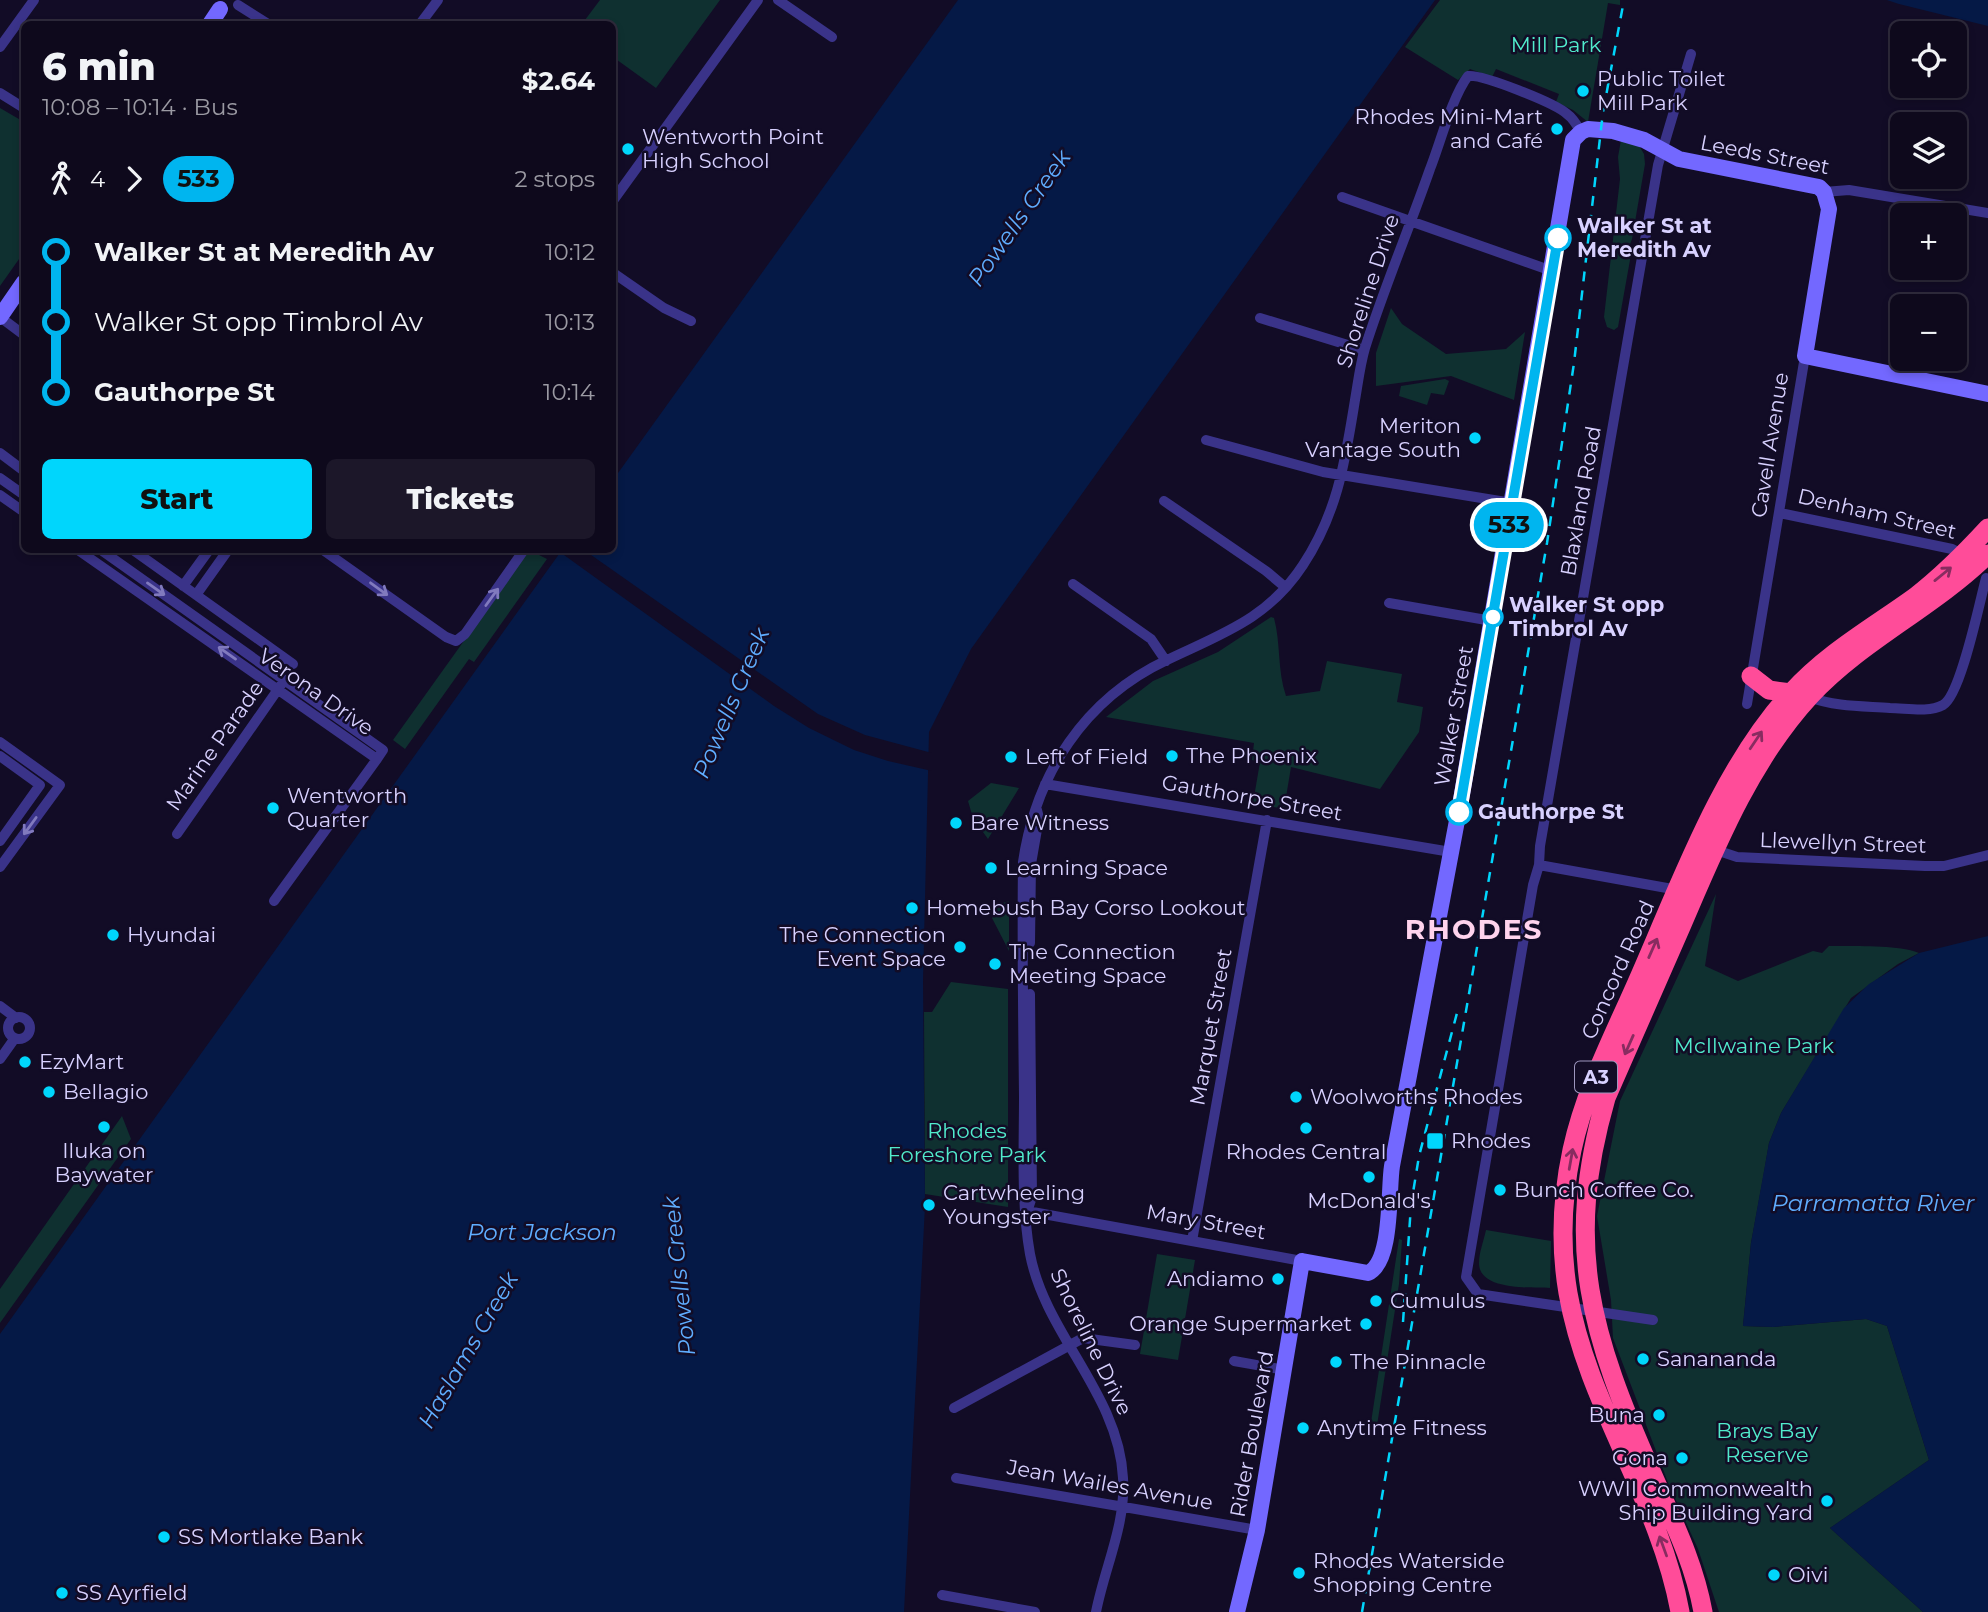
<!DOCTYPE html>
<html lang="en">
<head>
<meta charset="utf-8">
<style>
  :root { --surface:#0e091c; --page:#1c1729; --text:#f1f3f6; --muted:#9b9aa3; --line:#2e2a3b; --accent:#00d6fc }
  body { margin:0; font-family:Montserrat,sans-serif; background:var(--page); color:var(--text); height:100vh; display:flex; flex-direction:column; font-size:26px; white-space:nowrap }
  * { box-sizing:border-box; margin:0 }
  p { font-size:23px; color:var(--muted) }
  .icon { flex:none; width:38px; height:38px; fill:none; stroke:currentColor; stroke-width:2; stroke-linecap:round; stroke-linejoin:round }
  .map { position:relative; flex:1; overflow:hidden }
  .drawer { position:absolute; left:21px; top:21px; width:595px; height:532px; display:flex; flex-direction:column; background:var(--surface); border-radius:10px; box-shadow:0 4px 10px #0003,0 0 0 2px var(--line) }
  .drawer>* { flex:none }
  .badge { padding:0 14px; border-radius:23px; font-size:24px; line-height:46px }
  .buttons { position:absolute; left:1890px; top:21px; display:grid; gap:14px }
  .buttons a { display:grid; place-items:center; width:77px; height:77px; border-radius:10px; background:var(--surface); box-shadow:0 4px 10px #0003,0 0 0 2px var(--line); font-size:35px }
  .map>.badge { position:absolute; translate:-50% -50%; box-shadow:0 0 0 4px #fff }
  .legs { display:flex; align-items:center; gap:10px; height:77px; padding:0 21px; font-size:23px }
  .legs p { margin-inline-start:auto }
  .head { display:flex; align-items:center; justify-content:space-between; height:119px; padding:0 21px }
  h1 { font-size:38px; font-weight:800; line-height:52px }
  .cta { display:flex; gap:14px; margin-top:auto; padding:14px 21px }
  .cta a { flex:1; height:80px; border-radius:10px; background:var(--accent); color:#111; font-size:28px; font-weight:800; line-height:80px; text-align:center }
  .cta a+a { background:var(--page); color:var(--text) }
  ul { padding:0 21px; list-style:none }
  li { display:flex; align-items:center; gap:24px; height:70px; font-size:26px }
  li i { display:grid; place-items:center; width:10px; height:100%; margin:0 9px; background:currentColor }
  li i::after { content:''; width:18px; height:18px; margin:-9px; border:5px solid; border-radius:50%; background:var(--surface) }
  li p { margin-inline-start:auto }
  li:first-child i { background:linear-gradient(#0000 50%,currentColor 0) }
  li:last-child i { background:linear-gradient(currentColor 50%,#0000 0) }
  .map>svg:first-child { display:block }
  .green { fill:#0f3030 }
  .water { fill:#051946 }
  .pier { fill:#120c26 }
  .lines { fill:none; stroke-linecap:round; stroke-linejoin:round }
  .street { stroke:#3a3389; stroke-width:10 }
  .secondary { stroke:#7368ff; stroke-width:16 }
  .highway { stroke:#ff4c99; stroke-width:19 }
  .rail { stroke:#00d6fc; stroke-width:2.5; stroke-dasharray:10 9; stroke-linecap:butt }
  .oneway { stroke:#882c60 }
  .oneway2 { stroke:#817abe }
  .line-1-casing { stroke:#fff; stroke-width:16 }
  .line-1 { stroke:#00b5ef; stroke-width:10 }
  .poi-dot { fill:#00d6fc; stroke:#120c26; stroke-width:2.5 }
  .stop-1-dot { fill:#fff; stroke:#00b5ef; stroke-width:3.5 }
  .labels { text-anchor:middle; stroke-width:5; stroke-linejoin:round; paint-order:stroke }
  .shield { fill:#120c26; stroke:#9d96be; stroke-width:2 }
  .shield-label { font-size:19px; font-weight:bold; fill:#d8d1ff }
  .park-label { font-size:21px; fill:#51ebcc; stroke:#120c26 }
  .poi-label { font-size:21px; fill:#d8d1ff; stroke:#120c26; text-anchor:start }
  .street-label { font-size:21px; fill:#d8d1ff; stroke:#120c26 }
  .stop-label { font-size:21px; font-weight:bold; fill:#d8d1ff; stroke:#120c26; text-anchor:start }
  .water-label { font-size:23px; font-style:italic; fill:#5fadff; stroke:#120c26 }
  .district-label { font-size:28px; font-weight:bold; letter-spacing:2px; fill:#ffd3ed; stroke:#120c26 }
</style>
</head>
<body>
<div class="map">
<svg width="1988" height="1612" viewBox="0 0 1988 1612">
  <rect width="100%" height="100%" fill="#120c26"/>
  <path class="green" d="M 600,0 L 720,0 L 656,88 L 613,57 L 612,24 L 582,24 Z
    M 1440,0 L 1620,0 L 1620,5 L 1608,3 L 1588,122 L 1573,110 L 1556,102 L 1559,94 L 1496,69 L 1492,77 L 1470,69 L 1458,80 L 1405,47 Z
    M 0,108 L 24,122 L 24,252 L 0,286 Z
    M 1621,140 L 1638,144 L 1644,154 L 1645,164 L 1632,239 L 1629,247 L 1630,260 L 1618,327 L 1614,330 L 1607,327 L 1604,317 L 1620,179 L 1618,157 Z
    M 1391,308 L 1402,324 L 1446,354 L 1506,349 L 1525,332 L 1514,400 L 1451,376 L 1376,386 L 1376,353 Z
    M 1445,379 L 1449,381 L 1444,395 L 1431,393 L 1427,405 L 1399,396 L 1401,386 Z
    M 529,550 L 547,559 L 474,662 L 469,659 L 405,749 L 393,740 Z
    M 1271,617 L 1274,618 C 1281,644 1277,670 1286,696 L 1320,691 L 1327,661 L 1402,674 L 1397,702 L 1423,707 L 1419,732 L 1380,789 L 1291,767 L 1284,809 L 1253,803 L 1260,762 L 1252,760 L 1254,743 L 1106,717 L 1153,681 L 1218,652 Z
    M 991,783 L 1019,788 L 988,839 L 973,818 L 968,801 Z
    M 1716,894 L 1705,966 L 1738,981 L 1813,951 L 1822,953 L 1829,946 C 1850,946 1903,945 1919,953 L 1898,964 L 1851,998 L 1781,1113 L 1769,1143 L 1763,1178 L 1751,1243 L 1743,1326 L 1773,1327 L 1866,1319 L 1887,1326 L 1929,1460 L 1830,1528 L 1923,1612 L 1719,1612 L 1698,1549 L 1669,1485 L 1613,1338 L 1611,1300 L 1597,1216 L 1620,1101 Z
    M 1009,901 L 1009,951 L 992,918 L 999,904 Z
    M 951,982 L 1008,989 L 1008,1207 L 925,1194 L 924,1012 L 932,1012 Z
    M 122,1116 L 131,1139 L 0,1323 L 0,1289 Z
    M 1486,1230 L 1551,1241 L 1550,1288 C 1531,1287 1479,1291 1479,1263 C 1479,1252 1484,1240 1486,1230 Z
    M 1399,1239 L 1402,1240 L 1399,1284 L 1376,1432 L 1370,1429 Z
    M 1157,1254 L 1195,1260 L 1178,1360 L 1140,1354 Z"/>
  <path class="water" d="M 958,0 L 1435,0 L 971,649 L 929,732 L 923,981 L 925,1206 L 904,1612 L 0,1612 L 0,1334 L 562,550 L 612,550 L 613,480 Z
    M 1887,0 L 1988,0 L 1988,26 L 1899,4 Z
    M 1988,936 L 1988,1612 L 1923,1612 L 1830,1528 L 1929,1460 L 1887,1326 L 1866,1319 L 1773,1327 L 1743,1326 L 1751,1243 L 1769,1143 L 1781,1113 L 1844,1008 L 1869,984 L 1919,953 Z"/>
  <path class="pier" d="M 557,550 L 584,550 L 818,714 L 865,735 L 932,753 L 932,771 L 888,761 L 854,750 L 809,728 L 774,706 Z"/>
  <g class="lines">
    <path class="street" d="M 778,0 L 832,37
      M 238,5 L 268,24
      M 420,24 L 438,0
      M 0,47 L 34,0
      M 0,93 L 24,108
      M 1824,192 L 1849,190 L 1988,213
      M 1342,197 L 1552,271
      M 612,202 L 758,0
      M 612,272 L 664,308 L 691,321
      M 0,317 L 24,335
      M 1260,318 L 1364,350
      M 1206,440 L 1323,472 L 1512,503
      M 0,453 L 24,471
      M 0,478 L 24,495
      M 0,495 L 24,512
      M 1164,501 L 1266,571 L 1285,587
      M 1780,513 L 1952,549 L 1964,555
      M 78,550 L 377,759 L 383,750 L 101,550
      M 133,550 L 293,664
      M 323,550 L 446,637 L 456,641 L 465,634 L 524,550
      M 1073,584 L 1151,639 L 1166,661
      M 183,586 L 209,550
      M 196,595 L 228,550
      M 1389,603 L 1492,621
      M 1809,697 C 1836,707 1862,706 1890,708 C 1906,708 1928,713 1943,705 C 1961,695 1980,600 1986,578
      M 1747,704 L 1805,356
      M 0,742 L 60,785
      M 0,756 L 40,785
      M 1045,784 L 1451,852
      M 177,834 L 281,685
      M 0,841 L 40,785
      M 1710,848 L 1737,857 L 1925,866 L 1944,866 L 1988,855
      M 1539,865 L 1678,890
      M 0,867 L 60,785
      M 274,901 L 377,759
      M 1030,943 L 1031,864 L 1039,818 L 1037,810
      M 0,1006 L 16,1018
      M8 1028a11 11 0 1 1 22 0a11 11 0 1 1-22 0Z
      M 0,1059 L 15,1038
      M 1028,1209 L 1032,1197 L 1030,994
      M 1027,1211 L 1302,1261
      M 1192,1241 L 1267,820
      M 1653,1320 L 1478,1294 L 1466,1277 L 1533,885 L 1539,865 L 1540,846 L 1658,165 L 1691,54
      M 1234,1361 L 1285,1370
      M 954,1408 L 1083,1338 L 1135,1345
      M 956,1478 L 1257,1530
      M 942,1595 L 1035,1612
      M 1096,1612 C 1105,1566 1126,1525 1123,1478 C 1119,1394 1045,1334 1030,1254 C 1021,1204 1024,1147 1024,1095 C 1023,1018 1022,940 1023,862 C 1036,774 1084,699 1167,660 C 1221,634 1268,619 1303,565 C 1338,512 1345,461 1355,400 C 1358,383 1360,365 1365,348 C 1384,288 1409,229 1430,169 C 1440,144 1452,97 1468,76 C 1482,74 1555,103 1567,114 C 1573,118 1577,125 1581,132"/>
    <path class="secondary" d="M 210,24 L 220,9
      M 0,317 L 24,282
      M 1237,1612 L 1257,1530 L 1302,1261 L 1368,1273 C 1393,1262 1388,1190 1392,1166 L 1462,794 L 1573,140 L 1581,132 L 1588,129 L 1613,131 L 1644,140 L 1679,159 L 1819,187 L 1824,192 L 1829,209 L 1805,356 L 1988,394"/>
    <path class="highway" d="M 1751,676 L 1769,690 L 1791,693
      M 1680,1612 C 1660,1500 1587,1405 1568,1293 C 1560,1246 1562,1197 1572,1150 C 1585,1090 1614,1035 1638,980 C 1680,885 1720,771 1791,693 C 1827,653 1872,628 1915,597 C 1942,576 1965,553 1988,528
      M 1703,1612 C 1694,1562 1672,1519 1652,1473 C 1591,1335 1563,1247 1606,1098 C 1631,1041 1656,984 1681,927 C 1715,848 1750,761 1810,696 C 1862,640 1933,608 1988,554"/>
    <path class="rail" d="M 1403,1322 L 1411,1205 L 1419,1156 L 1457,1013
      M 1362,1612 L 1547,543 L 1574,363 L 1603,112 L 1624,0"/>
  </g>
  <defs><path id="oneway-shaft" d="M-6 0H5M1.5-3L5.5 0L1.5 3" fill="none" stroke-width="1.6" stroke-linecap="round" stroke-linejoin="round" transform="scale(1.75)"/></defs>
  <g class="oneway">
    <use href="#oneway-shaft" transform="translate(1943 574) rotate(-39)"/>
    <use href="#oneway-shaft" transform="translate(1756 740) rotate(-56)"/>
    <use href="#oneway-shaft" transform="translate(1653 948) rotate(-66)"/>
    <use href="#oneway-shaft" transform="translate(1629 1045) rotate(114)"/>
    <use href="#oneway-shaft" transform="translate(1571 1159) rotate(-80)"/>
    <use href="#oneway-shaft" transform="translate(1663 1546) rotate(-110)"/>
  </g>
  <g class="oneway2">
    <use href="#oneway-shaft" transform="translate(156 589) rotate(35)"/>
    <use href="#oneway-shaft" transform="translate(379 589) rotate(36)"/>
    <use href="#oneway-shaft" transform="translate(492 597) rotate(-54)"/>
    <use href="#oneway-shaft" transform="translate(227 653) rotate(-145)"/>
    <use href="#oneway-shaft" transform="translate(30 826) rotate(126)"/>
  </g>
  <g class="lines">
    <defs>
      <path id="line-1" d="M 1459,812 L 1558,238"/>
    </defs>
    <use href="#line-1" class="line-1-casing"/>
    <use href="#line-1" class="line-1"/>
  </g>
  <g class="poi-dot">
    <circle cx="1583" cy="91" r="7"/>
    <circle cx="1557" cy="129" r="7"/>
    <circle cx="628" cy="149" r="7"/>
    <circle cx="1475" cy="438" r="7"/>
    <circle cx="1172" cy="756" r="7"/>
    <circle cx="1011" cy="757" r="7"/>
    <circle cx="273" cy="808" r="7"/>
    <circle cx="956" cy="823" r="7"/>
    <circle cx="991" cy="868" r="7"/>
    <circle cx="912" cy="908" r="7"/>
    <circle cx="113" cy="935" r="7"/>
    <circle cx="960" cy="947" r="7"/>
    <circle cx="995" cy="964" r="7"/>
    <circle cx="25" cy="1062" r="7"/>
    <circle cx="49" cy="1092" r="7"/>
    <circle cx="1296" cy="1097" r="7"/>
    <circle cx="104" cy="1127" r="7"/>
    <circle cx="1306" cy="1128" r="7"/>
    <rect x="1426" y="1132" width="18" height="18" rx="3.5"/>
    <circle cx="1369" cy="1177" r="7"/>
    <circle cx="1500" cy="1190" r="7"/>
    <circle cx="929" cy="1205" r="7"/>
    <circle cx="1278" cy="1279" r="7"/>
    <circle cx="1376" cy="1301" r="7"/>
    <circle cx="1366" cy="1324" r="7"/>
    <circle cx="1643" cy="1359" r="7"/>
    <circle cx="1336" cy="1362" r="7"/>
    <circle cx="1659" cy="1415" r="7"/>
    <circle cx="1303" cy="1428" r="7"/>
    <circle cx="1682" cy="1458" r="7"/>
    <circle cx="1827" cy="1501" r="7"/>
    <circle cx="164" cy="1537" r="7"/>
    <circle cx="1299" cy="1573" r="7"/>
    <circle cx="1774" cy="1575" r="7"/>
    <circle cx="62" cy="1593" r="7"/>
  </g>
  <g class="stop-1-dot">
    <circle cx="1558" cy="238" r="12"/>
    <circle cx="1493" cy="617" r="9"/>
    <circle cx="1459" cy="812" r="12"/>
  </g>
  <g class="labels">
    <rect class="shield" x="1575" y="1061.5" width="42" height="31" rx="5"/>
    <g class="shield-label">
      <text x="1596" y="1084">A3</text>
    </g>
    <g class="park-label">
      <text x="1556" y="52">Mill Park</text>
      <text x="1754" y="1053">McIlwaine Park</text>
      <text x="967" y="1138">Rhodes<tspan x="967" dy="24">Foreshore Park</tspan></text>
      <text x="1767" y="1438">Brays Bay<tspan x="1767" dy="24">Reserve</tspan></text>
    </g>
    <g class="poi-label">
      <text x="1597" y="86">Public Toilet<tspan x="1597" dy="24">Mill Park</tspan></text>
      <text x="1543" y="124" text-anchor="end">Rhodes Mini-Mart<tspan x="1543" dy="24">and Café</tspan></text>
      <text x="642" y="144">Wentworth Point<tspan x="642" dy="24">High School</tspan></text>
      <text x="1461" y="433" text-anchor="end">Meriton<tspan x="1461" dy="24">Vantage South</tspan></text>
      <text x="1186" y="763">The Phoenix</text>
      <text x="1025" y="764">Left of Field</text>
      <text x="287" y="803">Wentworth<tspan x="287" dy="24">Quarter</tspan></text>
      <text x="970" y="830">Bare Witness</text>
      <text x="1005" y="875">Learning Space</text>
      <text x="926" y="915">Homebush Bay Corso Lookout</text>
      <text x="127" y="942">Hyundai</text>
      <text x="946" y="942" text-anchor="end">The Connection<tspan x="946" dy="24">Event Space</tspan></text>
      <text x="1009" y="959">The Connection<tspan x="1009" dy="24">Meeting Space</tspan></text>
      <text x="39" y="1069">EzyMart</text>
      <text x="63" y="1099">Bellagio</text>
      <text x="1310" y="1104">Woolworths Rhodes</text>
      <text x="1451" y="1148">Rhodes</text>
      <text x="104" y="1158" text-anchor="middle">Iluka on<tspan x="104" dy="24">Baywater</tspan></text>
      <text x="1306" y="1159" text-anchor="middle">Rhodes Central</text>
      <text x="1514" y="1197">Bunch Coffee Co.</text>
      <text x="943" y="1200">Cartwheeling<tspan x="943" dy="24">Youngster</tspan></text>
      <text x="1369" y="1208" text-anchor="middle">McDonald's</text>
      <text x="1264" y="1286" text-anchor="end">Andiamo</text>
      <text x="1390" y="1308">Cumulus</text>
      <text x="1352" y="1331" text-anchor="end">Orange Supermarket</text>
      <text x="1657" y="1366">Sanananda</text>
      <text x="1350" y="1369">The Pinnacle</text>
      <text x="1645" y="1422" text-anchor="end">Buna</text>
      <text x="1317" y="1435">Anytime Fitness</text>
      <text x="1668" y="1465" text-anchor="end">Gona</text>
      <text x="1813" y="1496" text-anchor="end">WWII Commonwealth<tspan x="1813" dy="24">Ship Building Yard</tspan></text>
      <text x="178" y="1544">SS Mortlake Bank</text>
      <text x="1313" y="1568">Rhodes Waterside<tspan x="1313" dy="24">Shopping Centre</tspan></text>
      <text x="1788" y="1582">Oivi</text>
      <text x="76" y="1600">SS Ayrfield</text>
    </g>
    <g class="street-label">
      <text transform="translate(1765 155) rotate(11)" y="7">Leeds Street</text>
      <text transform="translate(1368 291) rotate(-72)" y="7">Shoreline Drive</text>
      <text transform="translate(1770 445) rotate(-81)" y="7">Cavell Avenue</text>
      <text transform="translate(1581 501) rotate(-80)" y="7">Blaxland Road</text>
      <text transform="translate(1877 514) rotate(13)" y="7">Denham Street</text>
      <text transform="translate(316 692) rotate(35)" y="7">Verona Drive</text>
      <text transform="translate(1454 716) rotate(-80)" y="7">Walker Street</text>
      <text transform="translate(215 746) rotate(-55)" y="7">Marine Parade</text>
      <text transform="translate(1252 798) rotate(10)" y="7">Gauthorpe Street</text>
      <text transform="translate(1843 843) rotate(2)" y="7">Llewellyn Street</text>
      <text transform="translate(1618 970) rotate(-66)" y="7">Concord Road</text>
      <text transform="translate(1211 1027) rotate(-80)" y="7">Marquet Street</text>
      <text transform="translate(1206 1222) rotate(10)" y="7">Mary Street</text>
      <text transform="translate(1091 1342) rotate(64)" y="7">Shoreline Drive</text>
      <text transform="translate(1252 1434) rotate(-80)" y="7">Rider Boulevard</text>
      <text transform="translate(1110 1485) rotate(10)" y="7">Jean Wailes Avenue</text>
    </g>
    <g class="stop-label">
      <text x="1577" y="233">Walker St at<tspan x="1577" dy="24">Meredith Av</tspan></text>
      <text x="1509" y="612">Walker St opp<tspan x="1509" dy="24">Timbrol Av</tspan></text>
      <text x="1478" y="819">Gauthorpe St</text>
    </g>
    <g class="water-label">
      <text transform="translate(1019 218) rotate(-55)" y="8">Powells Creek</text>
      <text transform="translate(731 703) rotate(-67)" y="8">Powells Creek</text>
      <text x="1873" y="1211">Parramatta River</text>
      <text x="542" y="1240">Port Jackson</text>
      <text transform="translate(679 1276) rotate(-96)" y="8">Powells Creek</text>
      <text transform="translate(468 1350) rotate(-60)" y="8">Haslams Creek</text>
    </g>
    <g class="district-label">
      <text x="1474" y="939">RHODES</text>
    </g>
  </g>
</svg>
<div class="buttons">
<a><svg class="icon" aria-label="locate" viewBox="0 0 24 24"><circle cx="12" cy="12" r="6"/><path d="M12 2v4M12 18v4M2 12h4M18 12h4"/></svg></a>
<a><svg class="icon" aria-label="layers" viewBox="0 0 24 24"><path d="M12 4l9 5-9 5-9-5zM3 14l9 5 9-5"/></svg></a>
<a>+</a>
<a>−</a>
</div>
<b class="badge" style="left:1509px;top:525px;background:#00b5ef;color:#111">533</b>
<section class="drawer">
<div class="head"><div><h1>6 min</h1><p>10:08 – 10:14 · Bus</p></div><b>$2.64</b></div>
<div class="legs"><svg class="icon" aria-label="walk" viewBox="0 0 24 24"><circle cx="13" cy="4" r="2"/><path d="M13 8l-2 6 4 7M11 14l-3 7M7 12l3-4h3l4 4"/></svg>4<svg class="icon" aria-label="forward" viewBox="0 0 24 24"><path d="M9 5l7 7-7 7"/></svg><b class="badge" style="background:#00b5ef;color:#111">533</b><p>2 stops</p></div>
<ul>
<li><i style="color:#00b5ef"></i><b>Walker St at Meredith Av</b><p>10:12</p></li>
<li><i style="color:#00b5ef"></i><span>Walker St opp Timbrol Av</span><p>10:13</p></li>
<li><i style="color:#00b5ef"></i><b>Gauthorpe St</b><p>10:14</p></li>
</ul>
<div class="cta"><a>Start</a><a>Tickets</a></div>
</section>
</div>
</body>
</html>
